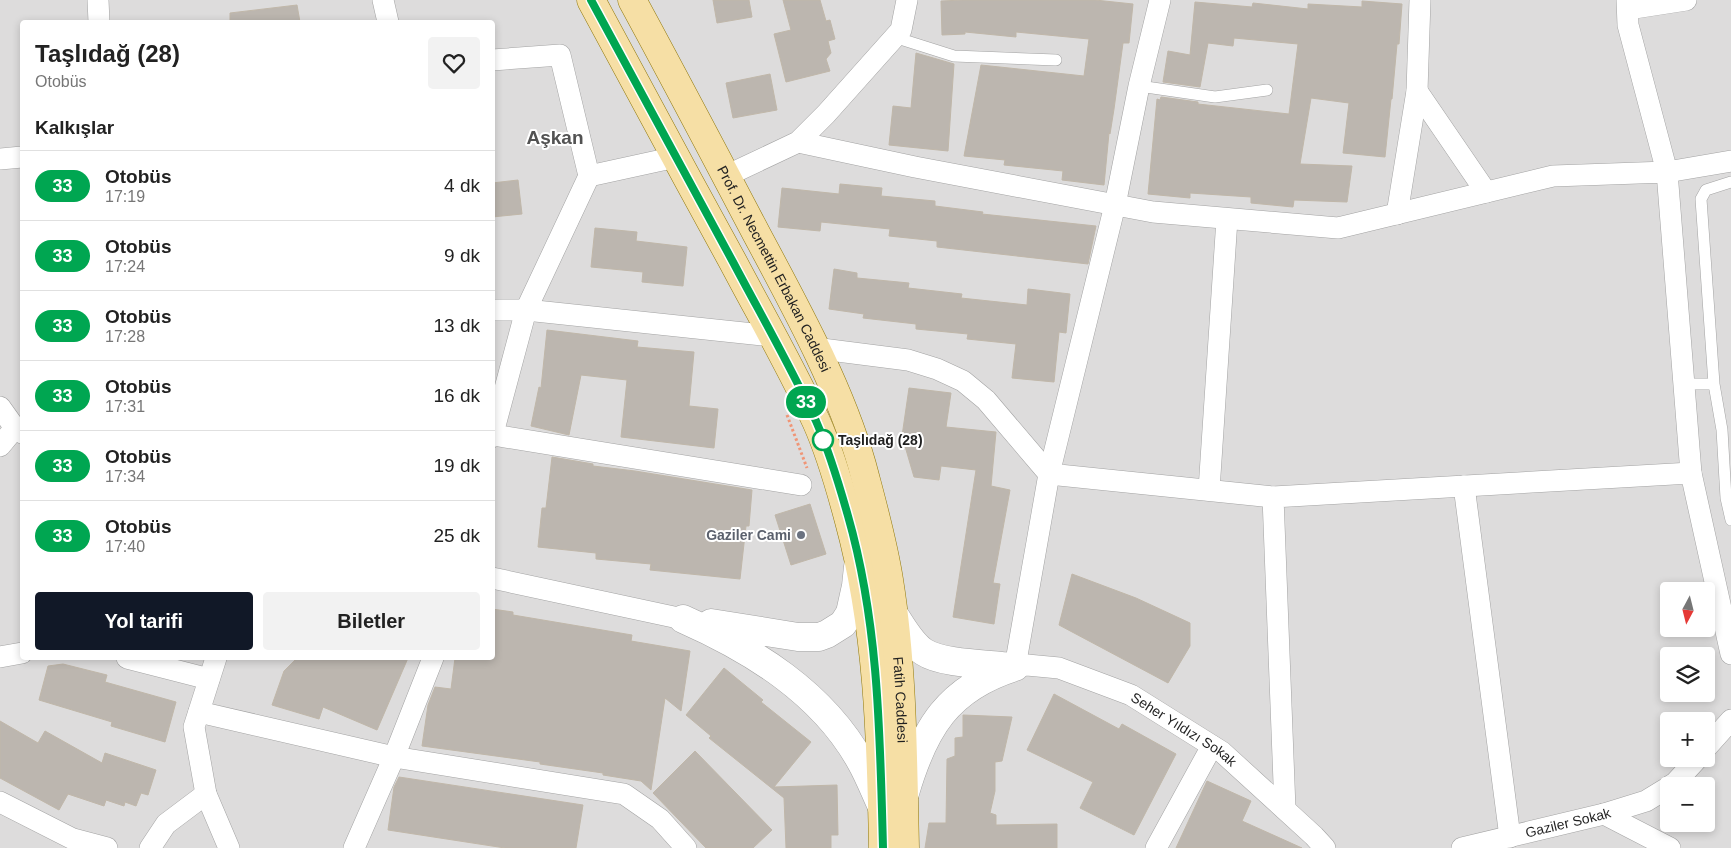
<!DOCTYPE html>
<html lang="tr">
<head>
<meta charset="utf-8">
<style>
  :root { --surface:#fff; --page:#f2f2f2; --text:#222; --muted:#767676; --line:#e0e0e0; --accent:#111827 }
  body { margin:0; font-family:Arial,sans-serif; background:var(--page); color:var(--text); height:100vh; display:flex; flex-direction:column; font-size:19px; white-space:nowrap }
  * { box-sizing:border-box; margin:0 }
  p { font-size:16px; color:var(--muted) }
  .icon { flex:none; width:28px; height:28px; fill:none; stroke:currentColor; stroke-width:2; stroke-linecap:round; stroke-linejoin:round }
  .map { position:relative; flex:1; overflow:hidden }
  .details { position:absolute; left:20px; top:20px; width:475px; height:640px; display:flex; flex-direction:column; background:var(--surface); border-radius:5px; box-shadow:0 2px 8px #0003 }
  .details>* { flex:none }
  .badge { padding:0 10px; border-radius:16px; font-size:18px; line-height:32px }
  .needle { width:32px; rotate:187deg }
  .controls { position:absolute; left:1660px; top:582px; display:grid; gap:10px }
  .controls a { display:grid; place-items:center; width:55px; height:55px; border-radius:5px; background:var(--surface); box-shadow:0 2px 8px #0003; font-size:25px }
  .map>.badge { position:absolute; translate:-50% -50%; box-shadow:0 0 0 2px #fff }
  h2 { padding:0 15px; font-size:19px; line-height:45px }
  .round { display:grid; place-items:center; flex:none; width:52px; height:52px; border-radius:5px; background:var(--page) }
  .overview { display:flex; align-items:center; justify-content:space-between; height:85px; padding:0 15px }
  h1 { font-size:24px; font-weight:700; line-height:38px }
  .cta { display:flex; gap:10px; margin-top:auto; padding:10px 15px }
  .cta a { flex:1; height:58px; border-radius:5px; background:var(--accent); color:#fff; font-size:20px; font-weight:700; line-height:58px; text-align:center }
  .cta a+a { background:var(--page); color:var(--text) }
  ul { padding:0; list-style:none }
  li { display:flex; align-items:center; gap:15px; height:70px; padding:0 15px; border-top:1px solid var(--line) }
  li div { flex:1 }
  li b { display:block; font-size:19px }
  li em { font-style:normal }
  li .badge { min-width:55px; font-weight:700; text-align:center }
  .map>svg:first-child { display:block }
  .residential { fill:#dddcdc; fill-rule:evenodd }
  .building { fill:#bcb6af; stroke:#c0b7a9 }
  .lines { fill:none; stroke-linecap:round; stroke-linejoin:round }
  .service-casing { stroke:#a3a3a3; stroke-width:12 }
  .minor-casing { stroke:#a3a3a3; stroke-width:22 }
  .tertiary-casing { stroke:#a3a3a3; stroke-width:29 }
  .primary-casing { stroke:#90780a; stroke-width:29 }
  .path { stroke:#f09576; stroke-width:3; stroke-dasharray:2.5 2.5; stroke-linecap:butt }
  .service { stroke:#fff; stroke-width:11 }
  .minor { stroke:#fff; stroke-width:21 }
  .tertiary { stroke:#fff; stroke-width:28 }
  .primary { stroke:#f6dfa5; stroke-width:28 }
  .line-casing { stroke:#fff; stroke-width:11 }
  .line { stroke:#00a651; stroke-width:8 }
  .stop-dot { fill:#fff; stroke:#00a651; stroke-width:2.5 }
  .worship-dot { fill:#6b7280; stroke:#fff; stroke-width:2 }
  .labels { text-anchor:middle; stroke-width:4; stroke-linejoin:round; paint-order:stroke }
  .street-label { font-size:14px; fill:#1f1f1f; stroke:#fff }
  .stop-label { font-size:14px; font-weight:bold; fill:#1f1f1f; stroke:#fff; text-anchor:start }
  .worship-label { font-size:14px; font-weight:bold; fill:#5b616d; stroke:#fff; text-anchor:end }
  .district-label { font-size:19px; font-weight:bold; fill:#525252; stroke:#fff }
</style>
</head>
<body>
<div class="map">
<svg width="1731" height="848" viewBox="0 0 1731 848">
  <rect width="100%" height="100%" fill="#efede6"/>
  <path class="residential" d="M 0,0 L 1731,0 L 1731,848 L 0,848 ZM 22,22 L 492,22 L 492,658 L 22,658 ZM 1669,591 L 1706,591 L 1706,629 L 1669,629 ZM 1669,656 L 1706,656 L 1706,694 L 1669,694 ZM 1669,721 L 1706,721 L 1706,759 L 1669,759 ZM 1669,786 L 1706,786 L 1706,824 L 1669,824 Z"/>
  <path class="building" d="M 713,0 L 749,0 L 752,17 L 717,23 Z
    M 783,0 L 820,0 L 826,21 L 830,20 L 835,39 L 828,41 L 831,53 L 826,59 L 830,71 L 786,82 L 774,34 L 791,30 Z
    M 963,0 L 1095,0 L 1133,4 L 1129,43 L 1123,43 L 1114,109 L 1110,134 L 1109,133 L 1104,185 L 1062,180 L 1063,171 L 1004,165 L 1005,160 L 964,156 L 981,65 L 1084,76 L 1089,39 L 1016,32 L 1016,37 L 965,32 L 965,34 L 942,35 L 941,1 Z
    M 1362,1 L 1402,4 L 1399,44 L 1397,44 L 1392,99 L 1391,99 L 1385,157 L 1343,153 L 1349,103 L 1311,98 L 1300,164 L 1352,166 L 1347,202 L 1294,200 L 1293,207 L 1251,203 L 1251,197 L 1190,193 L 1190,198 L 1148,194 L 1157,99 L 1160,100 L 1161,97 L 1198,102 L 1198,104 L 1289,114 L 1298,44 L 1234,38 L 1233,46 L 1208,43 L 1200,87 L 1163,82 L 1168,51 L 1190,55 L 1195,2 L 1252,7 L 1253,3 L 1308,9 L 1308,4 L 1362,7 Z
    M 297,5 L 300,22 L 230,22 L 230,13 Z
    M 916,53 L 954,64 L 948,151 L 889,145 L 893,106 L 911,108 Z
    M 770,74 L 777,110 L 733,118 L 726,83 Z
    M 518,180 L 522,214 L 492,217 L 492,183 Z
    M 840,184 L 882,188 L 881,196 L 935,201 L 935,206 L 983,212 L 982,214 L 1096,226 L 1088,264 L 937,247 L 937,241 L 889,236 L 890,229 L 821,222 L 820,231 L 778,227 L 782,188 L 839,194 Z
    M 595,228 L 637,232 L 636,241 L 687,247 L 683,286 L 642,282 L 643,272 L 591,267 Z
    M 834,269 L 857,273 L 857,278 L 909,283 L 908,288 L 962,294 L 961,298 L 1027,305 L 1028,289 L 1070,294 L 1066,333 L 1059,332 L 1054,382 L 1012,378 L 1016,344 L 967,339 L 968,334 L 916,329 L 916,324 L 863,318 L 864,314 L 829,309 Z
    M 547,330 L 638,341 L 637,347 L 694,352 L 689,406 L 718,409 L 714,448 L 621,437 L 627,380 L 581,375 L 569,435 L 531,426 L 539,387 L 541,388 Z
    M 909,388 L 951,393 L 946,427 L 996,432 L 991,486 L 1010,490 L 993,583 L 1000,584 L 994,624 L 953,617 L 976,470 L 941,466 L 939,480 L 914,477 L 902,436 Z
    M 552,457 L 593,464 L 593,466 L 635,471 L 752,490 L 749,526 L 746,526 L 740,579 L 650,570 L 651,564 L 596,559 L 596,553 L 538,547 L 542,508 L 546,508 Z
    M 810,504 L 826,554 L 791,565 L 775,515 Z
    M 1072,574 L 1136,598 L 1190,623 L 1190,646 L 1168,683 L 1059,625 Z
    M 492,609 L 513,612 L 513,615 L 632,635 L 631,641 L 690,651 L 681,711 L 665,698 L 651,790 L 641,781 L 603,775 L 603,773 L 540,764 L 540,762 L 422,746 L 428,705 L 435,687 L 451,689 L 455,658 L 492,658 Z
    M 297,658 L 408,658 L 377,730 L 323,707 L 319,719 L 272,705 L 284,671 Z
    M 63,664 L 107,675 L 105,682 L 176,702 L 165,742 L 111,726 L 112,722 L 39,700 L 48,666 Z
    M 724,668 L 763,700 L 761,702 L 811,742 L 774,787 L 837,785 L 838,835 L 831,835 L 831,848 L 786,848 L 784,798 L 709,738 L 711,736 L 686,715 Z
    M 1054,694 L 1119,729 L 1122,724 L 1176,754 L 1134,835 L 1080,808 L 1093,782 L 1027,750 Z
    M 963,715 L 1012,717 L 1002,761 L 995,762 L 995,791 L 990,813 L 996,815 L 996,825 L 1057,824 L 1057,848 L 925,848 L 929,823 L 946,823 L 947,759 L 955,756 L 955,738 L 963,737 Z
    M 0,721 L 38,743 L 45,731 L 102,763 L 105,753 L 156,770 L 148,795 L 141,793 L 136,806 L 125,802 L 124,806 L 106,800 L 104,806 L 68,794 L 59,810 L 0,778 Z
    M 695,751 L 772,830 L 753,848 L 706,848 L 653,793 Z
    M 399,777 L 583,805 L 576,848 L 505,848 L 388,830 L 394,787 Z
    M 1207,781 L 1251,801 L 1242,821 L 1302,848 L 1176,848 Z"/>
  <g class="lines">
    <defs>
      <path id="service" d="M 894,37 L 954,56 L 1056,60
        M 1139,86 L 1215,97 L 1267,90
        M 1731,182 L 1706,190 L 1701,199 L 1714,384 L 1722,430 L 1726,498 L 1731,520
        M 1684,384 L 1714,384"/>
      <g id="minor">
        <path d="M 98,0 L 99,22"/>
        <path d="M 383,0 L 388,22"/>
        <path d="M 1160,0 L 1139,86 L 1115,205 L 1049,474 L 1273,497"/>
        <path d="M 1627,0 L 1628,25 L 1667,172 L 1731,161"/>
        <path d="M 1628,9 L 1686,0"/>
        <path d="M 492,60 L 560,55 L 589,176"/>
        <path d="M 1417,91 L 1486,192"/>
        <path d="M 798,142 L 915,167 L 1153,212 L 1338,228 L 1553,176 L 1667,172 L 1691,473"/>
        <path d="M 0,159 L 22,157"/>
        <path d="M 726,176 L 798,142 L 826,114 L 901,30 L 907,0"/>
        <path d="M 1397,214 L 1417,91 L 1420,0"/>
        <path d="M 492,310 L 526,310 L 772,336"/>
        <path id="s1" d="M 814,348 L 908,360 L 937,369 L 963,381 L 986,400 L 1049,474 L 1015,667 L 1027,665 L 1059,668 L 1131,695 L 1222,752 L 1314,836 L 1325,848"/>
        <path d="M 0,407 L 15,428 L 22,433"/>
        <path d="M 493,435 L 801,485"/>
        <path d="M 492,437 L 526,310 L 589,176 L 676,157"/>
        <path d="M 0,446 L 15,428"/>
        <path d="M 1464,486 L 1510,837"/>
        <path d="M 1209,490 L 1227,219"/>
        <path d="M 492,578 L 683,619"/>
        <path d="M 0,657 L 22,653"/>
        <path d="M 127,658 L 209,679"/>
        <path d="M 216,658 L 194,727 L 206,794 L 229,848"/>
        <path d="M 433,658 L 394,757 L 624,794 L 660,819 L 686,848"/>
        <path d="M 199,712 L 394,757 L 354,848"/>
        <path d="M 1706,748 L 1731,720"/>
        <path d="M 1670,786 L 1675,783 L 1697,759"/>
        <path d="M 0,802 L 73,839 L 107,848"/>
        <path d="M 1285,809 L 1273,497 L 1691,473 L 1731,654"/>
        <path d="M 1604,814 L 1670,848"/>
        <path d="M 150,848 L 166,824 L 206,794"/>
        <path d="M 1156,848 L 1212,746"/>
        <path id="s2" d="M 1462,848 L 1604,814 L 1646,801 L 1669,787"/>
      </g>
      <path id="tertiary" d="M 893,613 C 902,626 911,644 924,652 C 942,664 989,664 1011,667
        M 683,619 C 753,650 823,693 861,762 C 869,776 875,792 882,807
        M 711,623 L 798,637 L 819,637 L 827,634 L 843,624 L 850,613 L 856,586 L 858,567
        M 905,793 C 924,728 948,688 1015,667"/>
      <g id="primary">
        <path d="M 591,0 C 638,87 685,175 733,262 C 761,315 791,367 816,421 C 830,452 840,487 849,521 C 878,627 881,738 883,848"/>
        <path id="s3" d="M 632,0 C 674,77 715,155 756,233 C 795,306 839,385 862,465 C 872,503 883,541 889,580 C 903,668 903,759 905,848"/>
      </g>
    </defs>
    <use href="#service" class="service-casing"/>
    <use href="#minor" class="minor-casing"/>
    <use href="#tertiary" class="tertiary-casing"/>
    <use href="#primary" class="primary-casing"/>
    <path class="path" d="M 787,415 L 807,468"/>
    <use href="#service" class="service"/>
    <use href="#minor" class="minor"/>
    <use href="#tertiary" class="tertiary"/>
    <use href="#primary" class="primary"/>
  </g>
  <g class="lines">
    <defs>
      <path id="line" d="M 591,0 C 638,88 686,175 733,262 C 761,315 791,367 816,421 C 829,451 839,484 848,516 C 879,624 880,737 883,848"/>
    </defs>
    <use href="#line" class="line-casing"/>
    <use href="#line" class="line"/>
  </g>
  <circle class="stop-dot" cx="823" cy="440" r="10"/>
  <circle class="worship-dot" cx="801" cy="535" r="5"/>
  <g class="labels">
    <g class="street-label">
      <text dy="5" stroke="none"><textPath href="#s3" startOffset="304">Prof. Dr. Necmettin Erbakan Caddesi</textPath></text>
      <text dy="5" stroke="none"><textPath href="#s3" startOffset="758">Fatih Caddesi</textPath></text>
      <text dy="5" stroke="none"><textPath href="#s1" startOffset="661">Seher Yıldızı Sokak</textPath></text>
      <text dy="5" stroke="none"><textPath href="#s2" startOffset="109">Gaziler Sokak</textPath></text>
    </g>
    <g class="stop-label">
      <text x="838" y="445">Taşlıdağ (28)</text>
    </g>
    <g class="worship-label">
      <text x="791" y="540">Gaziler Cami</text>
    </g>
    <g class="district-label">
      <text x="555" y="144">Aşkan</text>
    </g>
  </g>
</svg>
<div class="controls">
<a><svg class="needle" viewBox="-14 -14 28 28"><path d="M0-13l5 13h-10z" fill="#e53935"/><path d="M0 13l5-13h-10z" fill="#767676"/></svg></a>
<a><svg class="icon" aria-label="layers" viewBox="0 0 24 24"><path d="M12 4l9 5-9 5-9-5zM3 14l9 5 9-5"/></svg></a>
<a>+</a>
<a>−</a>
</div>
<b class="badge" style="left:806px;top:402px;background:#00a651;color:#fff">33</b>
<section class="details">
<div class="overview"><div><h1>Taşlıdağ (28)</h1><p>Otobüs</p></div><a class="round"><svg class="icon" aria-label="heart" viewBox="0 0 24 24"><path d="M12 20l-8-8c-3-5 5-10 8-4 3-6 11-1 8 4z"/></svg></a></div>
<h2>Kalkışlar</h2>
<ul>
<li><span class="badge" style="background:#00a651;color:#fff">33</span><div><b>Otobüs</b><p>17:19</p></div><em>4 dk</em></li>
<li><span class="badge" style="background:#00a651;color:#fff">33</span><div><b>Otobüs</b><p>17:24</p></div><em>9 dk</em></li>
<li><span class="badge" style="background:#00a651;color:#fff">33</span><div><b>Otobüs</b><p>17:28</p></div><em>13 dk</em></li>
<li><span class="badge" style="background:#00a651;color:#fff">33</span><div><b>Otobüs</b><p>17:31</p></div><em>16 dk</em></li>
<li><span class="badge" style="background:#00a651;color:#fff">33</span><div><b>Otobüs</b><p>17:34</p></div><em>19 dk</em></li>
<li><span class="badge" style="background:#00a651;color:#fff">33</span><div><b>Otobüs</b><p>17:40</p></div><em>25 dk</em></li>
</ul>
<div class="cta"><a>Yol tarifi</a><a>Biletler</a></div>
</section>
</div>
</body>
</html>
